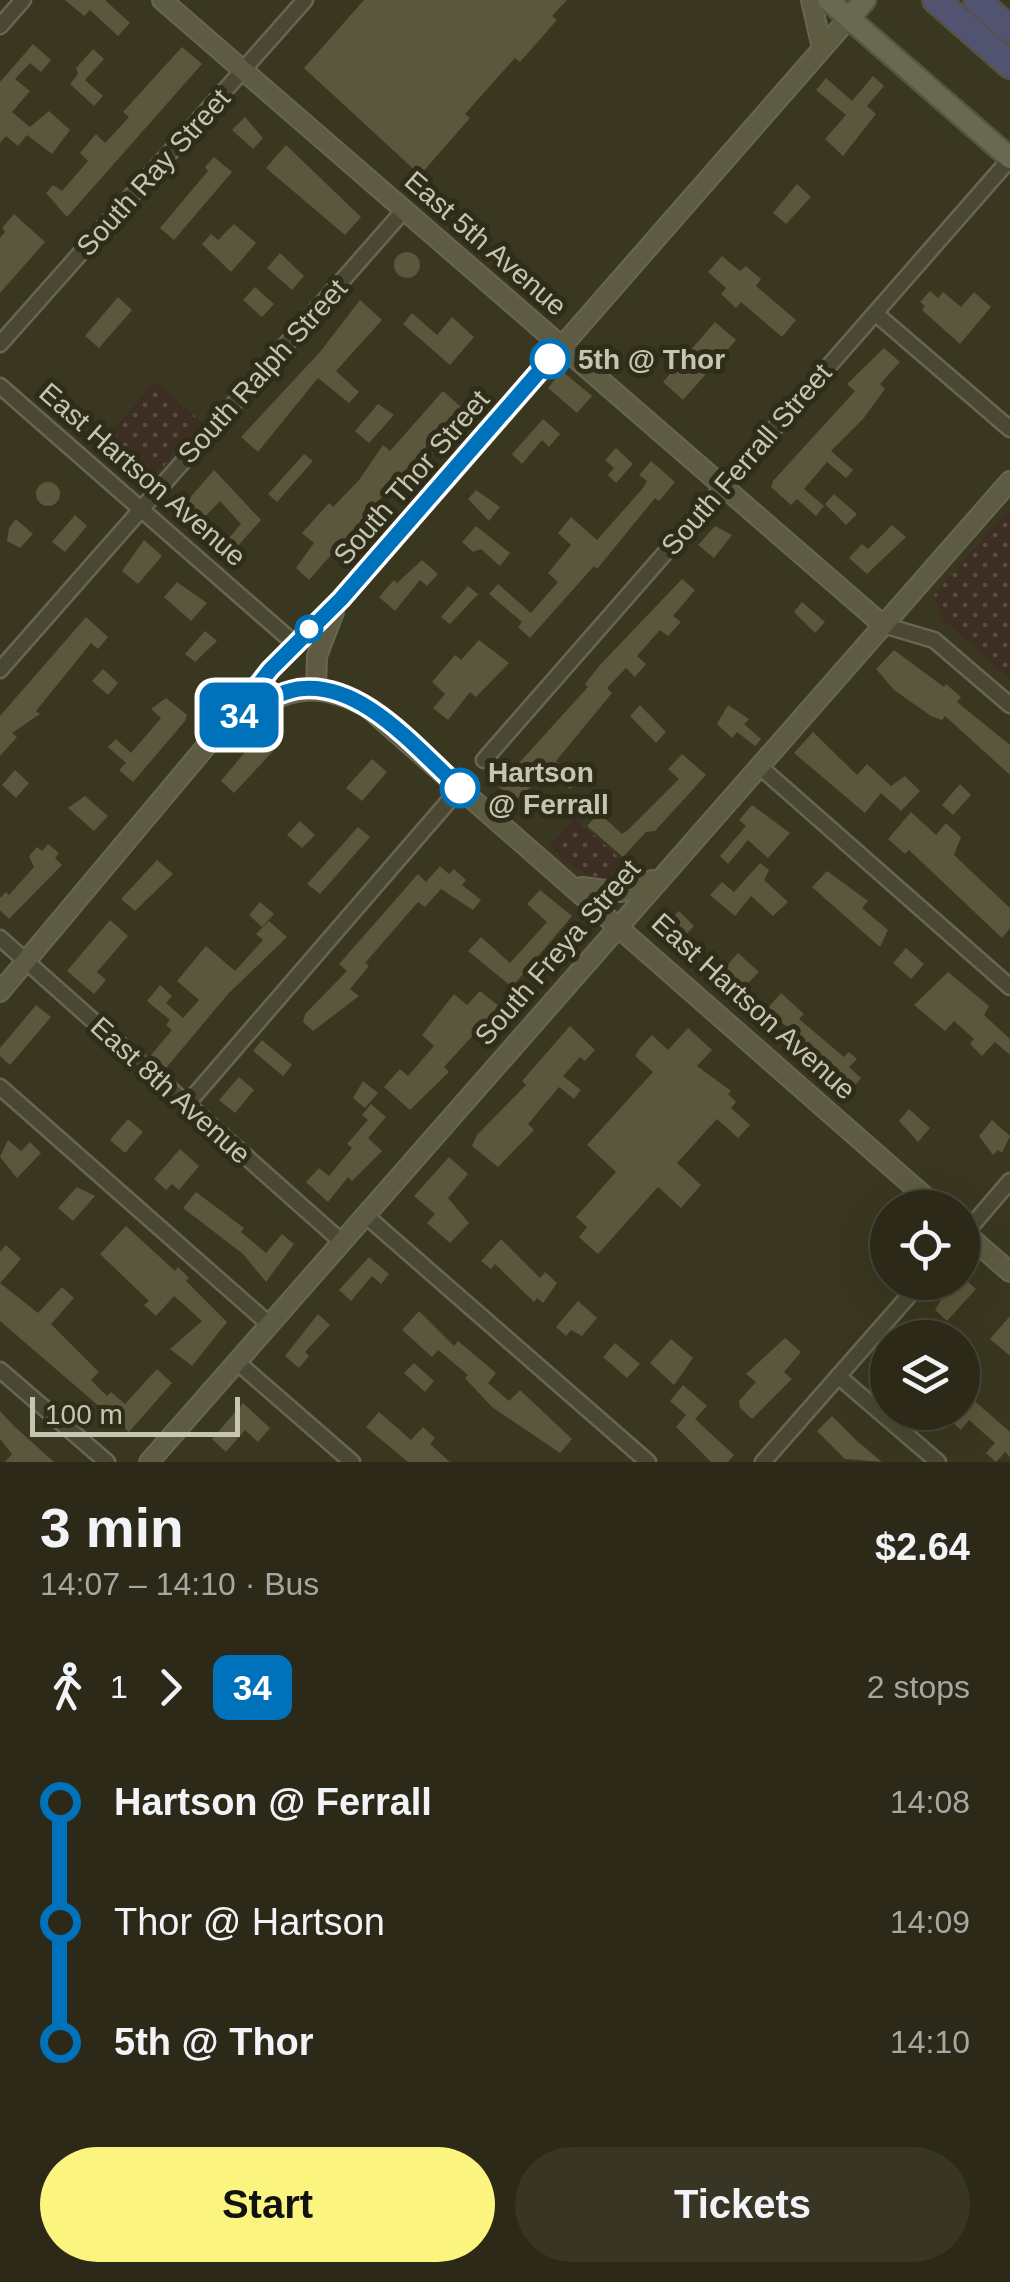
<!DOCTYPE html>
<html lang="en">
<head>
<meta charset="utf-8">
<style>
  :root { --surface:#2c2918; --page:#383525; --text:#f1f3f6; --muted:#a6a6a2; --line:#484537; --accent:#fbf47f }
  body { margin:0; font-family:Helvetica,sans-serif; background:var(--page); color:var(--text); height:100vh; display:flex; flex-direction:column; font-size:38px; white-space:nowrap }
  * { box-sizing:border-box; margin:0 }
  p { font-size:32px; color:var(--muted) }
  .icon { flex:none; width:55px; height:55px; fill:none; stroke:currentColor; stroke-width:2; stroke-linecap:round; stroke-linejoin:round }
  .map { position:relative; height:1462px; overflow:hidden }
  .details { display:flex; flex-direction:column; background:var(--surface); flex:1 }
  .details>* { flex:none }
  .badge { padding:0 20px; border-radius:15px; font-size:35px; line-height:65px }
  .buttons { position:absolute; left:870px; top:1190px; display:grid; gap:20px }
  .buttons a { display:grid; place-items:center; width:110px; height:110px; border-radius:50%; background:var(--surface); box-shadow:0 10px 40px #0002,0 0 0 2px var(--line); font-size:50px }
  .scale { position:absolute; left:30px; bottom:25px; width:210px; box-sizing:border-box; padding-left:10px; border:5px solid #c6c5af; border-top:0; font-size:28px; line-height:35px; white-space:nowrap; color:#c6c5af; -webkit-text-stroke:8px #2f2d1a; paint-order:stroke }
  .map>.badge { position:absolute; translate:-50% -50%; box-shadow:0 0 0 5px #fff }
  .legs { display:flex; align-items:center; gap:15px; height:110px; padding:0 40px; font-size:32px }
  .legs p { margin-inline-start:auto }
  .summary { display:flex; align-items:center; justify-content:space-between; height:170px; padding:0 40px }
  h1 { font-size:55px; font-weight:600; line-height:75px }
  .primary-button { display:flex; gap:20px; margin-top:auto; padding:20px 40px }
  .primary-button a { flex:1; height:115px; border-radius:60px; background:var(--accent); color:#111; font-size:40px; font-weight:600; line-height:115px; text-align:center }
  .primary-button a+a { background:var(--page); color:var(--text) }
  ul { padding:0 40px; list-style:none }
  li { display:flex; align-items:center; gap:35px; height:120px; font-size:38px }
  li i { display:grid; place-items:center; width:15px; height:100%; margin:0 12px; background:currentColor }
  li i::after { content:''; width:25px; height:25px; margin:-12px; border:8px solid; border-radius:50%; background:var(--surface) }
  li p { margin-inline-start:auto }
  li:first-child i { background:linear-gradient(#0000 50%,currentColor 0) }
  li:last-child i { background:linear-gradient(currentColor 50%,#0000 0) }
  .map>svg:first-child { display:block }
  .park { fill:url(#park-dots) }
  .building { fill:#5a573c }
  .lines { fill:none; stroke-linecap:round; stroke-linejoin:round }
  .street-casing { stroke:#686652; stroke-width:19 }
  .secondary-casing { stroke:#686652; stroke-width:22 }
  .primary-casing { stroke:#565540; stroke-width:25 }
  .highway-casing { stroke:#55533f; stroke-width:30 }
  .street { stroke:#4a4834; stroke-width:14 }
  .secondary { stroke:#5d5c42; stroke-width:18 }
  .primary { stroke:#6a6852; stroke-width:20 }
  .highway { stroke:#515370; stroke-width:25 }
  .line-1-casing { stroke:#fff; stroke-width:22 }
  .line-1 { stroke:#0072bc; stroke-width:15 }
  .stop-1-dot { fill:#fff; stroke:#0072bc; stroke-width:5 }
  .labels { text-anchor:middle; stroke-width:10; stroke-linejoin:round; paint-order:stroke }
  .street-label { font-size:28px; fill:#c6c5af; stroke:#2f2d1a }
  .stop-label { font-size:28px; font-weight:bold; fill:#c6c5af; stroke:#2f2d1a; text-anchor:start }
</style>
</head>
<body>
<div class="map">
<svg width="1010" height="1462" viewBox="0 0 1010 1462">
  <defs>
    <pattern id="park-dots" width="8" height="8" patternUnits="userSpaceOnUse" patternTransform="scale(2.5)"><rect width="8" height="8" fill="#3d2e24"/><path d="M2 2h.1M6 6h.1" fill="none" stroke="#584b41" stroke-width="1.8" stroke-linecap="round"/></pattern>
  </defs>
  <rect width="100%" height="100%" fill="#3a3720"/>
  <path class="park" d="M 155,381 L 202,422 L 143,490 L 96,449 Z
    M 1010,508 L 1010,679 L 942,619 L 934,595 Z
    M 575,818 L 637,874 C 600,888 577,871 549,847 Z"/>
  <path class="building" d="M 65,0 L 105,0 L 130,23 L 118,36 L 90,10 L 84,16 Z
    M 364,0 L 567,0 L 552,16 L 557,20 L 520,62 L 515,58 L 465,114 L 470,118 L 420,175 L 304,68 Z
    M 33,44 L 51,60 L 41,72 L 30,63 L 15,79 L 30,91 L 12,112 L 30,127 L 49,111 L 70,130 L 52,154 L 27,135 L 18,146 L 6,136 L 0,143 L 0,82 Z
    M 182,47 L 202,64 L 67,217 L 46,193 L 53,185 L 62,191 L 88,161 L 80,153 L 96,134 L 105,143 L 129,117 L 123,112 Z
    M 93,49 L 104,59 L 85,80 L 103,96 L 94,106 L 70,84 L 78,74 L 76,68 Z
    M 873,76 L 884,86 L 867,106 L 876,114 L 843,156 L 825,139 L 846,115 L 816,90 L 826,78 L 852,101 Z
    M 245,117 L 263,138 L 253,149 L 232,130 Z
    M 286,145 L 361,217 L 345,235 L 266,168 Z
    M 214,157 L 232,172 L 174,240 L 160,228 L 208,171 L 205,167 Z
    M 797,184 L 811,197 L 786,224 L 773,213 Z
    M 14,214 L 45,242 L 0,293 L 0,238 L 5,232 L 2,228 Z
    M 234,224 L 256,243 L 231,272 L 202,244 L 211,234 L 218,240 Z
    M394 265a13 13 0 1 1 26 0a13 13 0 1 1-26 0Z
    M 280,253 L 304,276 L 292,290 L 267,268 Z
    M 722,256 L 740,271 L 746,266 L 761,279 L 756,286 L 796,320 L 782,337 L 741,302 L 736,308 L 721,294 L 726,288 L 708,272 Z
    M 255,287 L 274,304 L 262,317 L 243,300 Z
    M 930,291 L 938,298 L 943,292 L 961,307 L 974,292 L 991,307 L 960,344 L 922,310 L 925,306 L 920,302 Z
    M 118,297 L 132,310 L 99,348 L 85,336 Z
    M 360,300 L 382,320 L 336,371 L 359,392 L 349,403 L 318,378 L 258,452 L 241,437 L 320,352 Z
    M 412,313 L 437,335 L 452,317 L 474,337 L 450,365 L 403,324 Z
    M 715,322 L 736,340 L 683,400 L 663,382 Z
    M 884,348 L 900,362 L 880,384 L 885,389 L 863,419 L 831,451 L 853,470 L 846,478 L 827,462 L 804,489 L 824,506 L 816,516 L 797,499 L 791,505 L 771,487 L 773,481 L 855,391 L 847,384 Z
    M 562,371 L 592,396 L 577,413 L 548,388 Z
    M 443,391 L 461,407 L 309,580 L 296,568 L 314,543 L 302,533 L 329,503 L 333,507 L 359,480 L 383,445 L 390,451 Z
    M 378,404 L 394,415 L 369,443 L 355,431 Z
    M 543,419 L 560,434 L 549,447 L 542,440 L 522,464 L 512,454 Z
    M 616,448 L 633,464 L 616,483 L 608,475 L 614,468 L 605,460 Z
    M 304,454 L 313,461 L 277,502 L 268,494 Z
    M 651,461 L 675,482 L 659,501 L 655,498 L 597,569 L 594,566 L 530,638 L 518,627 L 522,622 L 489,594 L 498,584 L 531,613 L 558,582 L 548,573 L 571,545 L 558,533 L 571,517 L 597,540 L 643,488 L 647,481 L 639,475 Z
    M 214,470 L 261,520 L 236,548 L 227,540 L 241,524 L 220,501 L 199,523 L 182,507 Z
    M36 494a12 12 0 1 1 24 0a12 12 0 1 1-24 0Z
    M 476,490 L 500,507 L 489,521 L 468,499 Z
    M 834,494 L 857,514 L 846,525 L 825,504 Z
    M 75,515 L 87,526 L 65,552 L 52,542 Z
    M 16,519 L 33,534 L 20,548 L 7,541 L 9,528 Z
    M 892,525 L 906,537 L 867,574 L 849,558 L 862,544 L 868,549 Z
    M 476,526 L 510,553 L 500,566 L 481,549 L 473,552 L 462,542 Z
    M 715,526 L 732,535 L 714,558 L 698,545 Z
    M 144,540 L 162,556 L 138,584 L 122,571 Z
    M 422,560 L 438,574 L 427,586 L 420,580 L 395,611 L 379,597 L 394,580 L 397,583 Z
    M 682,579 L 695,590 L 673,616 L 681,622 L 668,636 L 660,630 L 637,656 L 646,664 L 635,677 L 626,668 L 607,688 L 612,693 L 556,761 L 578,780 L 570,789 L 550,771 L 515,800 L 498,786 L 588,687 L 585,684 L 599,666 Z
    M 177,582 L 207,603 L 191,621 L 164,597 Z
    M 468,586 L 478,594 L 450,624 L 441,617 Z
    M 802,602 L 825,622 L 815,633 L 794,612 Z
    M 86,617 L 108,637 L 98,649 L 91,643 L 36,711 L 40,714 L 12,733 L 17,737 L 0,756 L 0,716 Z
    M 205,631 L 217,641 L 195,662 L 185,654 Z
    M 479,640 L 509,663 L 476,697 L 470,692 L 448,720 L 433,708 L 445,694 L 432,682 L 455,655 L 461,660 Z
    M 894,650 L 944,687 L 946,684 L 961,697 L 957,702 L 1010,745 L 1010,775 L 945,716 L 942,720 L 931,716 L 894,690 L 876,669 Z
    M 103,669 L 118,683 L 108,695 L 92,681 Z
    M 166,698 L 187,715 L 185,721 L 133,782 L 119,770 L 126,763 L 108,747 L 116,739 L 131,753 L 161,718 L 151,709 Z
    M 640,705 L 666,732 L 656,743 L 630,716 Z
    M 728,705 L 749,719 L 744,724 L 761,739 L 755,746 L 737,732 L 732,738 L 717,724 Z
    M 813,732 L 857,775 L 867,764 L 891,786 L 905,776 L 920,791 L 901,811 L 881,793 L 865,813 L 794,753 Z
    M 259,735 L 275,749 L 234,793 L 221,781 Z
    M 682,754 L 706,775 L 655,831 L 646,832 L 623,857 L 587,826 L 599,813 L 622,834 L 629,829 L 679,779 L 668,769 Z
    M 372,759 L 387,772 L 362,801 L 346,788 Z
    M 15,770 L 29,783 L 16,798 L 2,785 Z
    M 960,784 L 971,795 L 953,815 L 942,805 Z
    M 85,796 L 108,816 L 94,831 L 68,808 Z
    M 752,805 L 790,833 L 768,858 L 748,840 L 728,864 L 720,856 L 746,826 L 739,820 Z
    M 911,812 L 936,835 L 946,823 L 961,837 L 954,855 L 1010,908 L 1010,928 L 1002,938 L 909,850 L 905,854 L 888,839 Z
    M 300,821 L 315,835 L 302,848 L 287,835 Z
    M 358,827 L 370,837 L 320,894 L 307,884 Z
    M 48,844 L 59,853 L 55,858 L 62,865 L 9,919 L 0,910 L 0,898 L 6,892 L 9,895 L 34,867 L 29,856 L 37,847 L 42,851 Z
    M 157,860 L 173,874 L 135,911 L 121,899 Z
    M 760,863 L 769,870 L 764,880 L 788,902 L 773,916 L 751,896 L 735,916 L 710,895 L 722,882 L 734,892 Z
    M 440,866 L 449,874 L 454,869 L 466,880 L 462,885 L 481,900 L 473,910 L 441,889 L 425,907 L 418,902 L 365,963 L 369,966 L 350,989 L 359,996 L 313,1031 L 303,1022 L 305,1014 L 347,971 L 339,964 L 418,874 L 426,882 Z
    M 827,871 L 868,901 L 862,908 L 888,930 L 880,947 L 812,887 Z
    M 540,890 L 572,916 L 512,987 L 468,951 L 481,937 L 510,963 L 547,922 L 527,904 Z
    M 260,902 L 274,914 L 262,927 L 249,915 Z
    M 679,911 L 694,926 L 682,938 L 667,923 Z
    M 110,920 L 128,936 L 97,972 L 106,980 L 94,994 L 67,971 Z
    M 269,921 L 287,937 L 228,994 L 166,1068 L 151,1055 L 172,1030 L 166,1025 L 170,1020 L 147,1001 L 160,985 L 172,996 L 166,1003 L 183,1018 L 199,1000 L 177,981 L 206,946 L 235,971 L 263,940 L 256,934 Z
    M 906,948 L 924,964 L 911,979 L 893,963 Z
    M 738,953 L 759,972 L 745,986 L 725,968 Z
    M 948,972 L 989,1006 L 984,1015 L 1010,1039 L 1010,1055 L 995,1042 L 982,1056 L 970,1044 L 974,1039 L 954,1021 L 945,1031 L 914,1005 Z
    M 480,991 L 505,1011 L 495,1023 L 489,1018 L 444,1067 L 449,1072 L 410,1110 L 384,1087 L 400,1069 L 408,1076 L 434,1046 L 422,1035 L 454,994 L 467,1005 Z
    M 781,993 L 804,1014 L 799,1019 L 844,1057 L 849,1052 L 857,1059 L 849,1067 L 861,1078 L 850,1091 L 793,1036 L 795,1033 L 766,1010 Z
    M 36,1005 L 51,1017 L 10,1065 L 0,1056 L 0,1048 Z
    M 570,1026 L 595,1050 L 585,1061 L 580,1057 L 563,1076 L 581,1090 L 574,1099 L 559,1087 L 528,1124 L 534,1130 L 498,1167 L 472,1146 L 477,1135 L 526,1085 L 522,1081 Z
    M 688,1028 L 712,1050 L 697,1066 L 731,1091 L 728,1094 L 736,1102 L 731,1108 L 750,1125 L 738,1138 L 717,1119 L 677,1163 L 701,1185 L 681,1208 L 658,1187 L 598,1254 L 579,1237 L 587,1227 L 576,1217 L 616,1172 L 587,1145 L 653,1072 L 635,1056 L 640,1048 L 652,1035 L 668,1050 Z
    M 262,1040 L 292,1065 L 283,1076 L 253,1051 Z
    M 239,1077 L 254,1090 L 235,1113 L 219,1100 Z
    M 363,1081 L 378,1093 L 365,1108 L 353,1098 Z
    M 371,1104 L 386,1117 L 368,1138 L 382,1151 L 352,1181 L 348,1177 L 328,1202 L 306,1182 L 319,1168 L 329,1176 L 352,1148 L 347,1144 L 368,1120 L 362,1115 Z
    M 909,1109 L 930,1128 L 918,1142 L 899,1121 Z
    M 128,1119 L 143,1132 L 125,1153 L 110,1140 Z
    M 992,1120 L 1010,1136 L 1002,1153 L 998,1150 L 993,1155 L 979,1136 Z
    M 8,1140 L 21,1151 L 30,1142 L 41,1153 L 17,1178 L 0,1157 Z
    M 180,1149 L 199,1166 L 179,1190 L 172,1184 L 166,1190 L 154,1179 Z
    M 449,1157 L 468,1174 L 448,1198 L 469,1223 L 450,1243 L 427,1223 L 435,1214 L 414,1196 Z
    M 77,1187 L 95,1196 L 73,1221 L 58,1208 Z
    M 196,1192 L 244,1228 L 241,1232 L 266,1253 L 282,1234 L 294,1244 L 266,1282 L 243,1254 L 183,1208 Z
    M 126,1226 L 175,1271 L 178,1267 L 189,1278 L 186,1281 L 227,1322 L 192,1366 L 170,1349 L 202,1321 L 174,1296 L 156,1316 L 144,1305 L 149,1301 L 100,1254 Z
    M 501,1239 L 540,1278 L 545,1272 L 557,1283 L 543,1303 L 537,1298 L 534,1302 L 495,1264 L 491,1269 L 481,1261 Z
    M 6,1245 L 21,1259 L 0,1283 L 0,1252 Z
    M 369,1257 L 389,1274 L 381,1284 L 372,1276 L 351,1301 L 339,1290 Z
    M 952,1282 L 968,1282 L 976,1289 L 947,1321 L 935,1310 Z
    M 0,1283 L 38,1313 L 62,1287 L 74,1298 L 51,1324 L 99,1372 L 91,1380 L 107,1396 L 111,1392 L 125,1404 L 157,1369 L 172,1383 L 129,1432 L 0,1321 Z
    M 578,1301 L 597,1318 L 582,1336 L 571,1330 L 566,1336 L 556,1327 Z
    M 419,1311 L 454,1346 L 458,1341 L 496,1373 L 488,1383 L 509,1401 L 520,1390 L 572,1439 L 560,1453 L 492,1407 L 465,1378 L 468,1375 L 438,1350 L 432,1357 L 402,1330 Z
    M 318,1314 L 330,1325 L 305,1352 L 309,1356 L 299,1368 L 285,1356 Z
    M 1010,1316 L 1010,1356 L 990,1339 Z
    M 785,1338 L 801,1352 L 784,1372 L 792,1379 L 752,1419 L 740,1408 L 739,1401 L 756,1382 L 746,1374 Z
    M 671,1339 L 693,1358 L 674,1385 L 650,1363 Z
    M 615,1343 L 640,1364 L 627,1378 L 603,1357 Z
    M 414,1363 L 434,1381 L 425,1392 L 404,1373 Z
    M 683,1385 L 707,1406 L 695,1419 L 734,1455 L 728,1462 L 711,1462 L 676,1427 L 686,1415 L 670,1401 Z
    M 962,1390 L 1010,1432 L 1010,1457 L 1005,1452 L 996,1462 L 986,1453 L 995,1443 L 969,1420 L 961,1430 L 941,1412 L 962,1412 Z
    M 243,1403 L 270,1428 L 258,1442 L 245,1430 L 226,1452 L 212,1439 Z
    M 0,1411 L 14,1426 L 54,1462 L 5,1462 L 12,1454 L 0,1439 Z
    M 379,1412 L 411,1440 L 423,1427 L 435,1438 L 430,1444 L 450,1462 L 408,1462 L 366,1427 Z
    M 832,1416 L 856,1440 L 882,1462 L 845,1459 L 817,1431 Z"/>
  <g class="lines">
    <defs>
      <path id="street" d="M 0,26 L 23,0
        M 875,313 L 1010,429
        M 0,344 L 305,0
        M 0,386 L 294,643
        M 883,625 L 934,640 L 1010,705
        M 0,670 L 405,209
        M 484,760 L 1010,159
        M 759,766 L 1010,987
        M 0,938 L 342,1242
        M 0,1087 L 270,1325
        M 187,1104 L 460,788
        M 365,1215 L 648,1462
        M 962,1237 L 1010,1181
        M 237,1362 L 352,1462
        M 0,1370 L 107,1462
        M 838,1376 L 938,1462
        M 763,1462 L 921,1282"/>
      <path id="secondary" d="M 162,0 L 883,625
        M 811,0 L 822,48
        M 316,688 L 317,656 L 334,612
        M 239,715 C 291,690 312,679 367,707 L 938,1208
        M 582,887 L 621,892 L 652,880
        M 0,992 L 270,670 L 341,599 L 849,18
        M 962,1230 L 1010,1272
        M 149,1462 L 1010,481"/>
      <path id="primary" d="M 828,0 L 1010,158
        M 849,18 L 865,0"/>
      <path id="highway" d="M 936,0 L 1010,65
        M 977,0 L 1010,30"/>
    </defs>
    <use href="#street" class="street-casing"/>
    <use href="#secondary" class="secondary-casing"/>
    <use href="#primary" class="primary-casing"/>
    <use href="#highway" class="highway-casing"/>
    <use href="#street" class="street"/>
    <use href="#secondary" class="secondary"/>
    <use href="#primary" class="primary"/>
    <use href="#highway" class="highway"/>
  </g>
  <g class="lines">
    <defs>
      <path id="line-1" d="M 460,788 C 417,750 362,680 298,689 C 276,693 254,707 234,717 L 270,670 L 341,599 L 550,359"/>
    </defs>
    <use href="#line-1" class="line-1-casing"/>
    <use href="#line-1" class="line-1"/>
  </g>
  <g class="stop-1-dot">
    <circle cx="550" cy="359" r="18"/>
    <circle cx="309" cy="629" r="12"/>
    <circle cx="460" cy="788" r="18"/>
  </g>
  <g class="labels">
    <g class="street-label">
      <text transform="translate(153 172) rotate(-48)" y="10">South Ray Street</text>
      <text transform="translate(486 243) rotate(41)" y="10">East 5th Avenue</text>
      <text transform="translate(262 371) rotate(-48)" y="10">South Ralph Street</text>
      <text transform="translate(746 459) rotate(-49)" y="10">South Ferrall Street</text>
      <text transform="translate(143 474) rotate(41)" y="10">East Hartson Avenue</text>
      <text transform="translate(411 477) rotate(-49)" y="10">South Thor Street</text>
      <text transform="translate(557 952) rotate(-49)" y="10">South Freya Street</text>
      <text transform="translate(754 1006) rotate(42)" y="10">East Hartson Avenue</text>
      <text transform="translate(171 1090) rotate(42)" y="10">East 8th Avenue</text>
    </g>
    <g class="stop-label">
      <text x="578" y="369">5th @ Thor</text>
      <text x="488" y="782">Hartson<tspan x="488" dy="32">@ Ferrall</tspan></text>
    </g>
  </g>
</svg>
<div class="buttons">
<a><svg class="icon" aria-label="locate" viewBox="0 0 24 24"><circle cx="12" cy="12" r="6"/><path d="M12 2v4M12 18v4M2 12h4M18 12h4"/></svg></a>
<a><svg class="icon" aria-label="layers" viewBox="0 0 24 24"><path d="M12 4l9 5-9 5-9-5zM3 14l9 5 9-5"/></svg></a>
</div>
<div class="scale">100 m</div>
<b class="badge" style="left:239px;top:715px;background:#0072bc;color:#fff">34</b>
</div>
<section class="details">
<div class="summary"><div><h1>3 min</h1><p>14:07 – 14:10 · Bus</p></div><b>$2.64</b></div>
<div class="legs"><svg class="icon" aria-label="walk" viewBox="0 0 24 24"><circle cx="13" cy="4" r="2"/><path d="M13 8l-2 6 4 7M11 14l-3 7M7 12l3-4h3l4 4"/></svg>1<svg class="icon" aria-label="forward" viewBox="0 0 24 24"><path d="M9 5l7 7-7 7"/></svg><b class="badge" style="background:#0072bc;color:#fff">34</b><p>2 stops</p></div>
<ul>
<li><i style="color:#0072bc"></i><b>Hartson @ Ferrall</b><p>14:08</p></li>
<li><i style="color:#0072bc"></i><span>Thor @ Hartson</span><p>14:09</p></li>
<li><i style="color:#0072bc"></i><b>5th @ Thor</b><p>14:10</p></li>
</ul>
<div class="primary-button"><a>Start</a><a>Tickets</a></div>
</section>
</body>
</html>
